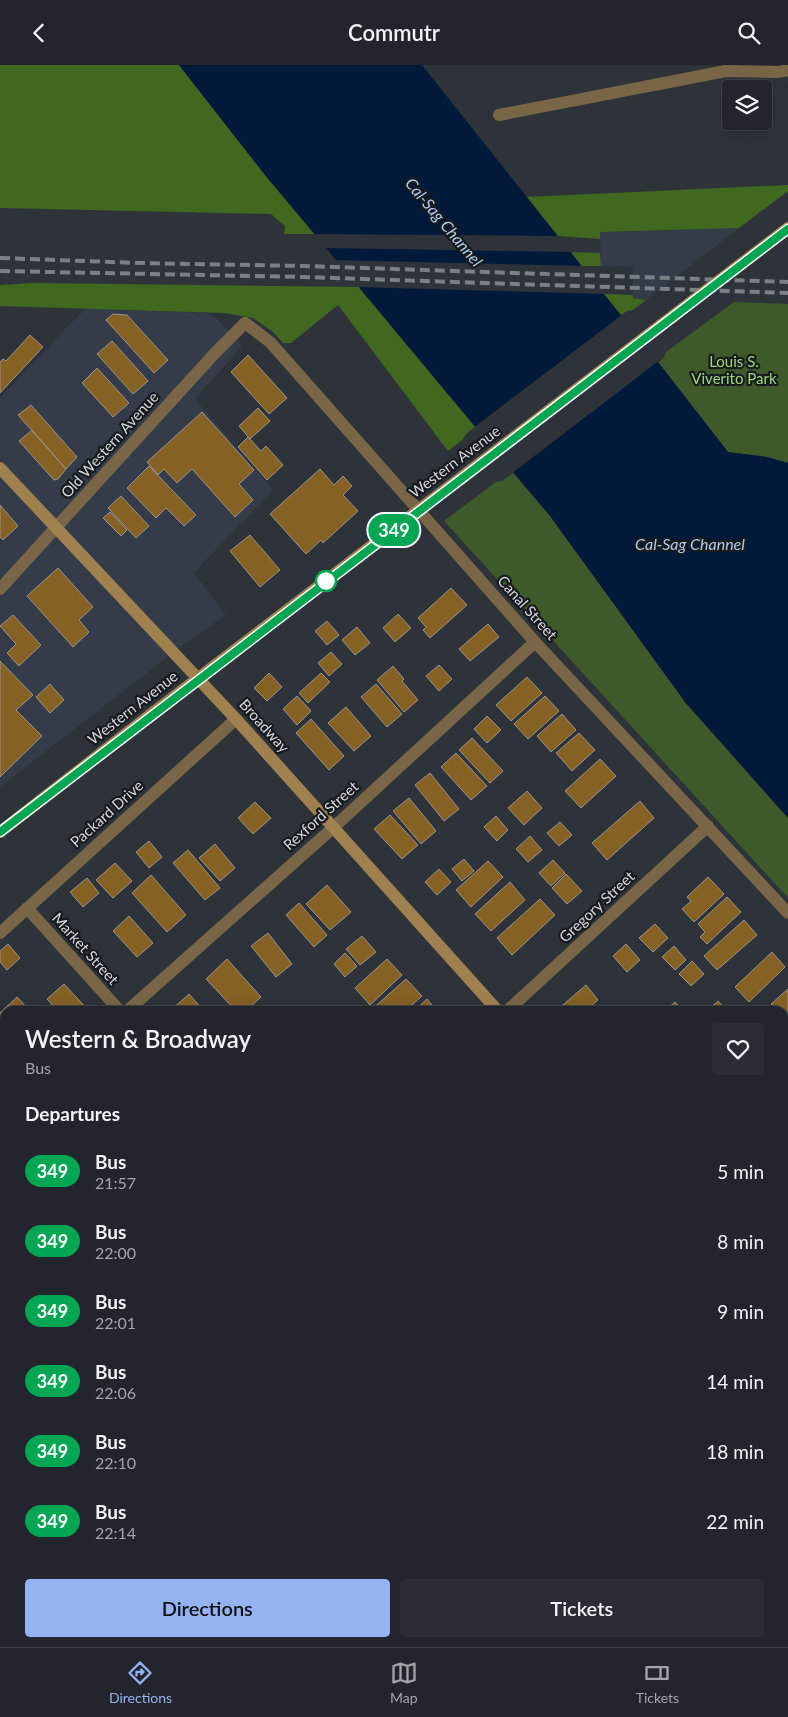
<!DOCTYPE html>
<html lang="en">
<head>
<meta charset="utf-8">
<style>
  :root { --surface:#22262c; --page:#2a2e34; --text:#f1f3f6; --muted:#a2a5a9; --line:#3f4348; --accent:#95b2f1 }
  body { margin:0; font-family:Lato,sans-serif; background:var(--page); color:var(--text); height:100vh; display:flex; flex-direction:column; font-size:19px; white-space:nowrap }
  * { box-sizing:border-box; margin:0 }
  p { font-size:16px; color:var(--muted) }
  .icon { flex:none; width:28px; height:28px; fill:none; stroke:currentColor; stroke-width:2; stroke-linecap:round; stroke-linejoin:round }
  .map { position:relative; flex:1; overflow:hidden }
  .details { position:absolute; left:0px; top:941px; width:789px; height:641px; display:flex; flex-direction:column; background:var(--surface); border-radius:15px 15px 0 0; box-shadow:0 5px 20px #0002,0 0 0 1px var(--line) }
  .details>* { flex:none }
  .badge { padding:0 10px; border-radius:16px; font-size:18px; line-height:32px }
  .controls { position:absolute; left:722px; top:15px; display:grid; gap:10px }
  .controls a { display:grid; place-items:center; width:50px; height:50px; border-radius:5px; background:var(--surface); box-shadow:0 5px 20px #0002,0 0 0 1px var(--line); font-size:25px }
  .map>.badge { position:absolute; translate:-50% -50%; box-shadow:0 0 0 2px #fff }
  h2 { padding:0 25px; font-size:19px; line-height:45px }
  .round { display:grid; place-items:center; flex:none; width:52px; height:52px; border-radius:5px; background:var(--page) }
  .summary { display:flex; align-items:center; justify-content:space-between; height:85px; padding:0 25px }
  h1 { font-size:24px; font-weight:600; line-height:38px }
  .cta { display:flex; gap:10px; margin-top:auto; padding:10px 25px }
  .cta a { flex:1; height:58px; border-radius:5px; background:var(--accent); color:#111; font-size:20px; font-weight:600; line-height:58px; text-align:center }
  .cta a+a { background:var(--page); color:var(--text) }
  ul { padding:0; list-style:none }
  li { display:flex; align-items:center; gap:15px; height:70px; padding:0 25px }
  li div { flex:1 }
  li b { display:block; font-size:19px }
  li em { font-style:normal }
  li .badge { min-width:55px; font-weight:700; text-align:center }
  header { display:flex; justify-content:space-between; align-items:center; height:65px; padding:0 25px; background:var(--surface); font-size:22px; font-weight:600 }
  .dock { display:flex; justify-content:space-around; align-items:center; height:70px; border-top:1px solid var(--line); background:var(--surface); font-size:14px; color:var(--muted) }
  .dock a { display:grid; justify-items:center; gap:2px }
  .dock .on { color:var(--accent) }
  .map>svg:first-child { display:block }
  .built { fill:#333c48 }
  .green { fill:#3e5a2b }
  .forest { fill:#40691f }
  .water { fill:#021a39 }
  .pier { fill:#2e333a }
  .building { fill:#856123; stroke:#9a948c }
  .lines { fill:none; stroke-linecap:round; stroke-linejoin:round }
  .street { stroke:#786647; stroke-width:12 }
  .secondary { stroke:#9f814f; stroke-width:12 }
  .rail { stroke:#7b8085; stroke-width:4; stroke-dasharray:10 5; stroke-linecap:butt }
  .secondary-bridge { stroke:#9f814f; stroke-width:12 }
  .line-casing { stroke:#fff; stroke-width:11 }
  .line { stroke:#00a651; stroke-width:8 }
  .stop-dot { fill:#fff; stroke:#00a651; stroke-width:2.5 }
  .labels { text-anchor:middle; stroke-width:4.5; stroke-linejoin:round; paint-order:stroke }
  .park-label { font-size:15px; fill:#9fd977; stroke:#181b1e }
  .street-label { font-size:15px; fill:#d6d9dd; stroke:#181b1e }
  .water-label { font-size:16px; font-style:italic; fill:#afcaed; stroke:#181b1e }
</style>
</head>
<body>
<header><svg class="icon" aria-label="back" viewBox="0 0 24 24"><path d="M15 5l-7 7 7 7"/></svg>Commutr<svg class="icon" aria-label="search" viewBox="0 0 24 24"><circle cx="10" cy="10" r="6"/><path d="M15 15l6 6"/></svg></header>
<div class="map">
<svg width="788" height="1582" viewBox="0 0 788 1582">
  <rect width="100%" height="100%" fill="#2e333a"/>
  <path class="built" d="M 739,163 L 646,235 L 633,233 L 633,202 L 601,201 L 600,167 Z
    M 85,243 L 207,248 L 216,253 L 242,281 L 195,334 L 273,425 L 194,508 L 226,550 L 183,580 L 0,722 L 0,333 Z"/>
  <path class="green" d="M 734,237 L 788,239 L 788,398 L 767,392 L 728,387 L 658,297 L 663,294 L 666,287 Z
    M 513,408 L 550,451 L 685,637 L 788,753 L 788,833 L 444,456 L 496,417 L 502,416 Z"/>
  <path class="forest" d="M 0,0 L 179,0 L 265,110 L 315,169 L 284,169 L 285,161 L 271,149 L 0,143 Z
    M 788,120 L 788,126 L 739,163 L 600,167 L 600,174 L 557,171 L 526,132 Z
    M 571,187 L 600,188 L 601,201 L 581,201 Z
    M 33,218 L 359,222 L 475,362 L 466,369 L 462,375 L 448,386 L 338,240 L 291,278 L 283,278 L 273,267 L 253,253 L 224,248 L 0,241 L 0,220 Z
    M 604,229 L 633,230 L 633,233 L 646,235 L 633,245 L 627,246 L 621,250 Z"/>
  <path class="water" d="M 179,0 L 422,0 L 658,297 L 728,387 L 767,392 L 788,398 L 788,753 L 685,637 L 550,451 L 265,110 Z"/>
  <path class="pier" d="M 311,169 L 557,171 L 561,171 L 574,187 L 323,183 Z
    M 333,195 L 585,201 L 607,229 L 355,222 Z
    M 623,249 L 660,295 L 511,409 L 473,363 Z"/>
  <path class="building" d="M 113,249 L 127,250 L 168,295 L 154,308 L 106,255 Z
    M 30,270 L 43,282 L 0,328 L 0,297 L 3,294 L 6,296 Z
    M 112,276 L 148,316 L 133,329 L 97,289 Z
    M 248,290 L 287,333 L 269,349 L 231,307 Z
    M 97,303 L 129,338 L 113,352 L 82,318 Z
    M 31,340 L 77,392 L 66,404 L 18,350 Z
    M 258,343 L 270,356 L 250,374 L 239,361 Z
    M 202,347 L 254,405 L 239,419 L 253,435 L 235,452 L 192,404 L 177,418 L 164,404 L 158,410 L 147,397 Z
    M 32,365 L 66,404 L 58,414 L 54,415 L 19,376 Z
    M 248,372 L 261,386 L 266,381 L 283,400 L 267,415 L 238,382 Z
    M 149,401 L 196,450 L 184,461 L 166,443 L 156,453 L 127,423 Z
    M 320,404 L 334,420 L 343,411 L 352,421 L 343,430 L 358,446 L 323,478 L 321,475 L 306,489 L 270,449 Z
    M 121,431 L 149,461 L 136,473 L 108,443 Z
    M 0,440 L 18,461 L 3,475 L 0,472 Z
    M 110,447 L 127,465 L 121,471 L 103,453 Z
    M 250,470 L 280,505 L 260,522 L 230,486 Z
    M 58,503 L 93,542 L 79,555 L 89,567 L 73,582 L 27,531 Z
    M 451,523 L 467,540 L 430,573 L 423,565 L 426,562 L 418,553 Z
    M 398,549 L 411,563 L 395,577 L 383,563 Z
    M 13,550 L 41,580 L 19,601 L 7,588 L 16,579 L 0,561 Z
    M 327,556 L 339,570 L 327,580 L 315,566 Z
    M 488,559 L 499,572 L 470,596 L 459,584 Z
    M 357,562 L 370,578 L 355,590 L 342,575 Z
    M 331,587 L 342,599 L 329,611 L 318,598 Z
    M 0,596 L 33,630 L 16,645 L 42,671 L 0,712 Z
    M 439,600 L 452,614 L 439,626 L 426,611 Z
    M 393,601 L 404,614 L 402,616 L 418,635 L 404,647 L 377,615 Z
    M 269,608 L 282,622 L 267,636 L 254,623 Z
    M 321,608 L 330,617 L 308,638 L 299,628 Z
    M 527,612 L 542,628 L 511,656 L 496,640 Z
    M 50,619 L 64,635 L 50,648 L 36,632 Z
    M 376,619 L 402,649 L 387,662 L 361,632 Z
    M 297,631 L 311,646 L 297,660 L 283,644 Z
    M 545,631 L 559,646 L 528,674 L 514,659 Z
    M 346,642 L 371,671 L 354,686 L 328,658 Z
    M 562,649 L 576,665 L 551,687 L 537,671 Z
    M 487,651 L 501,665 L 487,678 L 474,664 Z
    M 311,654 L 344,691 L 329,705 L 296,668 Z
    M 579,668 L 595,685 L 572,706 L 556,688 Z
    M 472,673 L 503,706 L 490,718 L 459,685 Z
    M 456,688 L 487,721 L 471,735 L 441,702 Z
    M 600,694 L 616,711 L 581,743 L 565,726 Z
    M 430,708 L 459,744 L 444,756 L 415,720 Z
    M 527,726 L 542,743 L 524,760 L 508,743 Z
    M 409,733 L 436,766 L 421,779 L 393,746 Z
    M 640,736 L 654,753 L 607,795 L 592,778 Z
    M 255,737 L 271,753 L 253,769 L 238,753 Z
    M 390,750 L 418,780 L 402,794 L 374,764 Z
    M 496,751 L 508,765 L 497,776 L 484,762 Z
    M 560,757 L 572,770 L 559,781 L 547,768 Z
    M 530,771 L 542,785 L 528,797 L 516,784 Z
    M 149,776 L 162,792 L 149,803 L 136,787 Z
    M 215,779 L 235,803 L 220,816 L 199,793 Z
    M 188,785 L 220,823 L 205,835 L 173,798 Z
    M 464,794 L 474,806 L 462,816 L 452,804 Z
    M 553,795 L 565,808 L 551,821 L 539,808 Z
    M 488,796 L 503,812 L 471,842 L 456,825 Z
    M 115,798 L 132,816 L 113,833 L 96,815 Z
    M 439,804 L 451,817 L 437,830 L 425,817 Z
    M 566,809 L 582,826 L 567,839 L 552,823 Z
    M 151,810 L 186,850 L 167,867 L 132,828 Z
    M 708,812 L 724,829 L 694,857 L 682,844 L 691,836 L 687,832 Z
    M 87,813 L 99,828 L 83,842 L 70,827 Z
    M 510,817 L 525,835 L 491,866 L 475,849 Z
    M 327,820 L 351,847 L 330,865 L 306,839 Z
    M 727,832 L 741,847 L 707,879 L 700,872 L 705,867 L 698,859 Z
    M 540,834 L 555,850 L 512,890 L 497,873 Z
    M 299,838 L 327,870 L 314,882 L 286,850 Z
    M 129,851 L 153,878 L 137,892 L 113,866 Z
    M 744,855 L 757,870 L 717,905 L 704,891 Z
    M 655,859 L 668,873 L 653,887 L 639,873 Z
    M 268,868 L 292,899 L 276,912 L 251,881 Z
    M 362,871 L 376,887 L 360,900 L 346,884 Z
    M 8,879 L 20,893 L 7,905 L 0,897 L 0,886 Z
    M 626,879 L 640,895 L 627,907 L 613,891 Z
    M 674,881 L 686,895 L 675,905 L 662,892 Z
    M 772,887 L 785,902 L 749,937 L 735,922 Z
    M 345,888 L 357,901 L 345,912 L 334,899 Z
    M 227,894 L 261,932 L 246,946 L 236,946 L 206,914 Z
    M 387,894 L 402,910 L 370,940 L 355,923 Z
    M 692,896 L 704,909 L 691,921 L 679,909 Z
    M 406,914 L 422,931 L 405,946 L 370,946 Z
    M 64,919 L 89,946 L 58,946 L 47,934 Z
    M 586,920 L 598,935 L 585,946 L 556,946 Z
    M 788,924 L 788,954 L 786,956 L 784,953 L 784,946 L 778,946 L 771,939 Z
    M 189,929 L 204,946 L 170,946 Z
    M 17,932 L 30,946 L 5,946 L 5,959 L 0,954 L 0,948 Z
    M 427,934 L 437,946 L 414,946 Z
    M 718,936 L 727,946 L 707,946 Z
    M 675,937 L 683,946 L 665,946 Z
    M 0,973 L 5,978 L 5,1008 L 0,1003 Z
    M 788,1015 L 788,1038 L 784,1033 L 784,1019 Z
    M 2,1097 L 5,1100 L 5,1130 L 0,1124 L 0,1099 Z
    M 0,1138 L 5,1143 L 5,1174 L 3,1176 L 0,1172 Z
    M 788,1156 L 788,1183 L 784,1187 L 784,1160 Z
    M 1,1279 L 5,1283 L 5,1303 L 0,1308 Z
    M 788,1547 L 788,1582 L 748,1582 L 753,1578 L 784,1578 L 784,1551 Z
    M 135,1578 L 146,1578 L 150,1582 L 135,1582 L 133,1579 Z
    M 365,1578 L 397,1578 L 392,1582 L 370,1582 Z
    M 411,1578 L 421,1578 L 425,1582 L 406,1582 Z
    M 468,1578 L 495,1578 L 497,1580 L 495,1582 L 472,1582 Z
    M 606,1578 L 638,1578 L 633,1582 L 601,1582 Z"/>
  <g class="lines">
    <path class="street" d="M 499,50 L 726,6 L 779,7 L 788,5
      M 0,524 L 215,288 L 245,258 L 270,277 L 535,577 L 788,848
      M 27,843 L 120,946
      M 0,868 L 236,654
      M 127,946 L 334,762 L 535,577
      M 507,946 L 708,761
      M 0,1066 L 5,1061
      M 784,1097 L 788,1093
      M 0,1228 L 5,1233
      M 784,1489 L 788,1485
      M 323,1578 L 327,1582
      M 698,1578 L 702,1582
      M 252,1582 L 257,1578
      M 683,1582 L 688,1578"/>
    <path class="secondary" d="M 0,403 L 236,654 L 498,946
      M 0,767 L 154,647
      M 784,1258 L 788,1263"/>
    <path class="rail" d="M 0,193 L 139,198 L 304,201 L 788,217
      M 0,206 L 304,212 L 788,228"/>
    <path class="secondary-bridge" d="M 154,647 L 788,163"/>
  </g>
  <g class="lines">
    <defs>
      <path id="line" d="M 0,767 L 788,164"/>
    </defs>
    <use href="#line" class="line-casing"/>
    <use href="#line" class="line"/>
  </g>
  <circle class="stop-dot" cx="326" cy="516" r="10"/>
  <g class="labels">
    <g class="park-label">
      <text x="734" y="302">Louis S.<tspan x="734" dy="17">Viverito Park</tspan></text>
    </g>
    <g class="street-label">
      <text transform="translate(110 380) rotate(-48)" y="5">Old Western Avenue</text>
      <text transform="translate(455 397) rotate(-37)" y="5">Western Avenue</text>
      <text transform="translate(527 543) rotate(48)" y="5">Canal Street</text>
      <text transform="translate(133 643) rotate(-38)" y="5">Western Avenue</text>
      <text transform="translate(264 661) rotate(48)" y="5">Broadway</text>
      <text transform="translate(107 749) rotate(-42)" y="5">Packard Drive</text>
      <text transform="translate(321 751) rotate(-42)" y="5">Rexford Street</text>
      <text transform="translate(597 842) rotate(-43)" y="5">Gregory Street</text>
      <text transform="translate(85 884) rotate(48)" y="5">Market Street</text>
    </g>
    <g class="water-label">
      <text transform="translate(444 157) rotate(50)" y="6">Cal-Sag Channel</text>
      <text x="690" y="485">Cal-Sag Channel</text>
    </g>
  </g>
</svg>
<div class="controls">
<a><svg class="icon" aria-label="layers" viewBox="0 0 24 24"><path d="M12 4l9 5-9 5-9-5zM3 14l9 5 9-5"/></svg></a>
</div>
<b class="badge" style="left:394px;top:465px;background:#00a651;color:#fff">349</b>
<section class="details">
<div class="summary"><div><h1>Western &amp; Broadway</h1><p>Bus</p></div><a class="round"><svg class="icon" aria-label="heart" viewBox="0 0 24 24"><path d="M12 20l-8-8c-3-5 5-10 8-4 3-6 11-1 8 4z"/></svg></a></div>
<h2>Departures</h2>
<ul>
<li><span class="badge" style="background:#00a651;color:#fff">349</span><div><b>Bus</b><p>21:57</p></div><em>5 min</em></li>
<li><span class="badge" style="background:#00a651;color:#fff">349</span><div><b>Bus</b><p>22:00</p></div><em>8 min</em></li>
<li><span class="badge" style="background:#00a651;color:#fff">349</span><div><b>Bus</b><p>22:01</p></div><em>9 min</em></li>
<li><span class="badge" style="background:#00a651;color:#fff">349</span><div><b>Bus</b><p>22:06</p></div><em>14 min</em></li>
<li><span class="badge" style="background:#00a651;color:#fff">349</span><div><b>Bus</b><p>22:10</p></div><em>18 min</em></li>
<li><span class="badge" style="background:#00a651;color:#fff">349</span><div><b>Bus</b><p>22:14</p></div><em>22 min</em></li>
</ul>
<div class="cta"><a>Directions</a><a>Tickets</a></div>
</section>
</div>
<nav class="dock">
<a class="on"><svg class="icon" aria-label="directions" viewBox="0 0 24 24"><path d="M12 3l9 9-9 9-9-9zM9 14v-3h6M13 9l2 2-2 2"/></svg>Directions</a>
<a><svg class="icon" aria-label="map" viewBox="0 0 24 24"><path d="M3 6l6-2 6 2 6-2v14l-6 2-6-2-6 2zM9 4v14M15 6v14"/></svg>Map</a>
<a><svg class="icon" aria-label="tickets" viewBox="0 0 24 24"><path d="M3 7h18v10H3zM15 7v10"/></svg>Tickets</a>
</nav>
</body>
</html>
